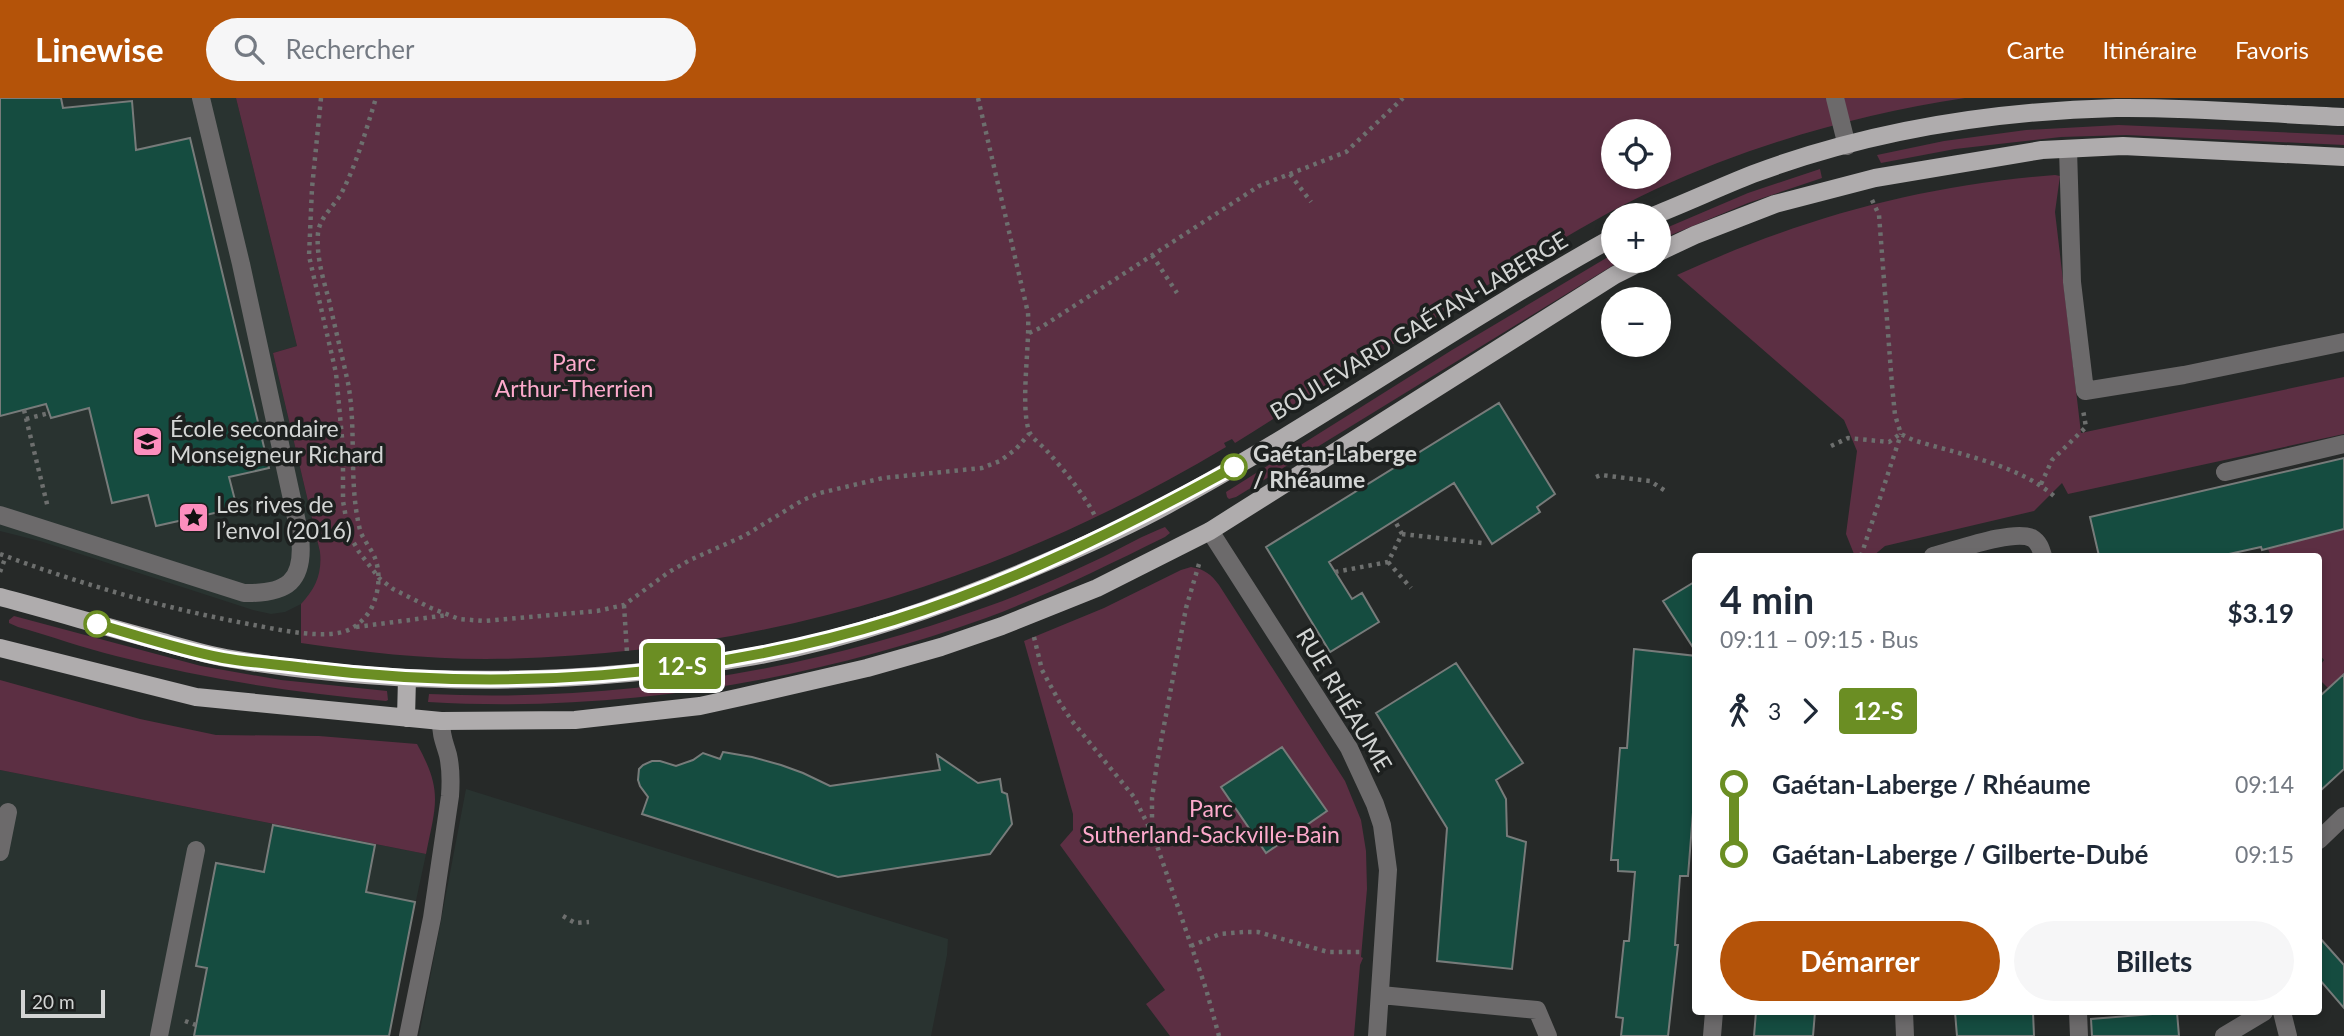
<!DOCTYPE html>
<html lang="fr">
<head>
<meta charset="utf-8">
<style>
  :root { --surface:#fff; --page:#f6f6f7; --text:#1f2937; --muted:#747a83; --accent:#b45309 }
  body { margin:0; font-family:Lato,sans-serif; background:var(--page); color:var(--text); height:100vh; display:flex; flex-direction:column; font-size:26px; white-space:nowrap }
  * { box-sizing:border-box; margin:0 }
  p { font-size:23px; color:var(--muted) }
  .icon { flex:none; width:38px; height:38px; fill:none; stroke:currentColor; stroke-width:2; stroke-linecap:round; stroke-linejoin:round }
  .map { position:relative; flex:1; overflow:hidden }
  .sheet { position:absolute; left:1692px; top:455px; width:630px; height:462px; display:flex; flex-direction:column; background:var(--surface); border-radius:7px; box-shadow:0 4px 10px #0003 }
  .sheet>* { flex:none }
  .badge { padding:0 14px; border-radius:5px; font-size:24px; line-height:46px }
  .tools { position:absolute; left:1601px; top:21px; display:grid; gap:14px }
  .tools a { display:grid; place-items:center; width:70px; height:70px; border-radius:50%; background:var(--surface); box-shadow:0 4px 10px #0003; font-size:35px }
  .scale { position:absolute; left:21px; bottom:18px; width:84px; box-sizing:border-box; padding-left:7px; border:4px solid #d3d5d4; border-top:0; font-size:19px; line-height:24px; white-space:nowrap; color:#d3d5d4; -webkit-text-stroke:5px #1d201f; paint-order:stroke }
  .map>.badge { position:absolute; translate:-50% -50%; box-shadow:0 0 0 4px #fff }
  .legs { display:flex; align-items:center; gap:10px; height:77px; padding:0 28px; font-size:23px }
  .legs p { margin-inline-start:auto }
  .headline { display:flex; align-items:center; justify-content:space-between; height:119px; padding:0 28px }
  h1 { font-size:38px; font-weight:700; line-height:52px }
  .button { display:flex; gap:14px; margin-top:auto; padding:14px 28px }
  .button a { flex:1; height:80px; border-radius:42px; background:var(--accent); color:#fff; font-size:28px; font-weight:700; line-height:80px; text-align:center }
  .button a+a { background:var(--page); color:var(--text) }
  ul { padding:0 28px; list-style:none }
  li { display:flex; align-items:center; gap:24px; height:70px; font-size:26px }
  li i { display:grid; place-items:center; width:10px; height:100%; margin:0 9px; background:currentColor }
  li i::after { content:''; width:18px; height:18px; margin:-9px; border:5px solid; border-radius:50%; background:var(--surface) }
  li p { margin-inline-start:auto }
  li:first-child i { background:linear-gradient(#0000 50%,currentColor 0) }
  li:last-child i { background:linear-gradient(currentColor 50%,#0000 0) }
  header { display:flex; align-items:center; gap:42px; box-sizing:border-box; height:98px; padding:0 35px; background:var(--accent); color:#fff }
  header strong { font-size:33px }
  nav { display:flex; gap:38px; margin-inline-start:auto; font-size:24px }
  .search { width:490px; height:63px; background:var(--page); display:flex; align-items:center; gap:18px; box-sizing:border-box; padding:0 24px; border-radius:38px; color:var(--muted); font-size:26px }
  .map>svg:first-child { display:block }
  .built { fill:#293330 }
  .green { fill:#5c2f43; fill-rule:evenodd }
  .building { fill:#154c40; stroke:#777b7a; stroke-width:2 }
  .lines { fill:none; stroke-linecap:round; stroke-linejoin:round }
  .path { stroke:#6d6f6e; stroke-width:4.5; stroke-dasharray:3.5 5; stroke-linecap:butt }
  .minor { stroke:#6c6a6b; stroke-width:18 }
  .major { stroke:#afacad; stroke-width:18 }
  .line-1-casing { stroke:#fff; stroke-width:16 }
  .line-1 { stroke:#6b8e23; stroke-width:10 }
  .stop-1-dot { fill:#fff; stroke:#6b8e23; stroke-width:3.5 }
  .labels { text-anchor:middle; stroke-width:7; stroke-linejoin:round; paint-order:stroke }
  .street-label { font-size:23px; fill:#d3d5d4; stroke:#1d201f }
  .park-label { font-size:23px; fill:#fdaacc; stroke:#1d201f }
  .poi-label { font-size:23px; fill:#d3d5d4; stroke:#1d201f; text-anchor:start }
  .stop-label { font-size:23px; font-weight:bold; fill:#d3d5d4; stroke:#1d201f; text-anchor:start }
</style>
</head>
<body>
<header>
<strong>Linewise</strong>
<div class="search"><svg class="icon" aria-label="search" viewBox="0 0 24 24"><circle cx="10" cy="10" r="6"/><path d="M15 15l6 6"/></svg>Rechercher</div>
<nav><a>Carte</a><a>Itinéraire</a><a>Favoris</a></nav>
</header>
<div class="map">
<svg width="2344" height="938" viewBox="0 0 2344 938">
  <rect width="100%" height="100%" fill="#262928"/>
  <path class="built" d="M 0,0 L 236,0 L 297,248 L 273,255 L 320,454 L 320,479 L 313,494 L 301,506 L 285,514 L 271,516 L 253,512 L 40,443 L 0,433 Z
    M 0,672 L 426,756 L 387,938 L 0,938 Z
    M 466,691 L 948,841 L 947,857 L 931,938 L 419,938 Z"/>
  <path class="green" d="M 236,0 L 1965,0 C 1859,16 1754,46 1656,91 C 1589,122 1527,163 1464,202 C 1387,250 1311,297 1235,345 L 1232,341 L 1224,345 L 1226,349 C 999,485 751,559 486,561 C 424,561 362,554 301,545 L 301,506 C 316,490 322,476 320,454 L 273,255 L 297,248 ZM 1614,33 L 1659,33 L 1659,79 L 1614,79 Z
    M 2119,27 L 2344,37 L 2344,47 L 2126,37 L 2061,39 L 1955,51 L 1881,65 L 1877,57 L 1944,43 L 2026,32 Z
    M 1820,71 L 1822,80 L 1748,105 L 1659,142 L 1659,133 L 1748,95 Z
    M 2055,77 L 2060,78 L 2055,114 L 2081,335 L 2344,279 L 2344,336 L 2068,396 L 2062,385 L 2034,413 L 1885,448 L 1873,458 L 1854,456 L 1846,436 L 1857,353 L 1844,322 L 1677,177 C 1802,120 1918,88 2055,77 Z
    M 1613,156 L 1614,163 L 1620,163 L 1236,399 L 1229,401 L 1227,399 L 1226,394 L 1452,252 Z
    M 1165,429 L 1170,435 L 1165,439 C 1106,468 1048,497 986,520 C 809,584 616,615 428,604 L 429,596 C 619,605 808,573 986,509 C 1026,495 1065,477 1103,459 C 1123,449 1144,437 1165,429 Z
    M 2344,431 L 2344,576 L 2328,590 L 2319,581 L 2319,569 L 2324,562 L 2319,556 L 2319,458 L 2271,458 L 2268,451 Z
    M 1191,469 C 1204,471 1211,476 1219,487 L 1345,683 L 1361,722 L 1366,753 L 1367,791 L 1361,859 L 1363,860 L 1360,867 L 1354,938 L 1170,938 L 1146,906 L 1165,892 L 1060,747 L 1073,732 L 1073,716 L 1024,543 L 1104,510 L 1181,472 Z
    M 14,518 L 201,568 L 281,582 L 387,593 L 388,602 L 386,603 C 294,595 205,581 116,558 C 83,550 51,538 18,529 L 9,525 L 9,522 Z
    M 0,582 L 140,621 L 216,637 L 319,638 L 417,646 C 443,693 436,706 426,756 L 0,672 Z"/>
  <path class="building" d="M 0,0 L 61,0 L 63,10 L 132,3 L 136,52 L 190,40 L 269,370 L 229,379 L 237,410 L 156,428 L 148,397 L 112,405 L 89,310 L 51,320 L 46,306 L 0,318 Z
    M 1499,305 L 1555,396 L 1537,409 L 1540,414 L 1492,446 L 1454,385 L 1329,464 L 1352,501 L 1362,495 L 1379,524 L 1330,554 L 1266,449 Z
    M 2344,360 L 2344,431 L 2262,452 L 2261,449 L 2220,458 L 2099,458 L 2090,419 Z
    M 1696,483 L 1696,554 L 1663,503 Z
    M 1634,551 L 1696,558 L 1696,676 L 1688,778 L 1680,778 L 1675,847 L 1678,847 L 1668,938 L 1621,938 L 1623,920 L 1616,919 L 1624,843 L 1629,843 L 1635,774 L 1618,773 L 1618,762 L 1611,762 L 1620,650 L 1627,650 Z
    M 1456,565 L 1523,665 L 1496,682 L 1506,701 L 1507,738 L 1526,744 L 1512,871 L 1437,863 L 1447,730 L 1376,615 Z
    M 2344,576 L 2344,671 L 2319,694 L 2319,599 Z
    M 1282,649 L 1327,713 L 1266,755 L 1221,689 Z
    M 723,654 L 752,659 L 781,667 L 803,675 L 830,688 L 940,672 L 937,657 L 978,685 L 1000,681 L 1002,694 L 1007,696 L 1012,726 L 990,756 L 838,779 L 642,716 L 648,699 L 640,688 L 638,682 L 639,671 L 643,667 L 652,663 L 660,663 L 676,668 L 693,662 L 703,655 L 720,661 Z
    M 273,727 L 375,747 L 366,794 L 415,804 L 389,938 L 194,938 L 207,870 L 196,868 L 216,765 L 264,774 Z
    M 2319,839 L 2344,867 L 2344,910 L 2319,881 Z
    M 1756,914 L 1815,914 L 1813,938 L 1754,938 Z
    M 1955,914 L 2033,914 L 2034,938 L 1957,938 Z
    M 2177,914 L 2179,938 L 2092,938 L 2091,921 Z"/>
  <g class="lines">
    <path class="path" d="M 321,0 L 312,90 L 309,158 L 336,275 L 343,350 L 343,403 L 346,420 L 350,438 L 359,454 L 379,480 L 393,491 L 431,510 L 459,521 L 484,523 L 597,513 L 624,507 L 669,474 L 690,462 L 744,438 L 803,402 L 820,395 L 883,380 L 982,370 L 1000,363 L 1016,351 L 1029,336
      M 978,0 L 1028,215 C 1030,248 1020,306 1029,333 C 1032,341 1042,347 1047,353 C 1064,372 1083,395 1095,418
      M 1290,76 L 1311,104
      M 1872,102 L 1879,117 L 1892,287 L 1895,317 L 1901,336 L 1913,342 C 1958,356 2020,367 2055,399
      M 1152,157 L 1177,195
      M 1029,235 L 1040,230 L 1259,88 L 1346,54 L 1403,0
      M 24,312 L 48,410
      M 26,321 L 49,315
      M 1831,348 L 1848,340 L 1889,344 L 1900,336
      M 1596,379 L 1601,377 L 1650,383 L 1667,394
      M 2041,386 L 2052,362 L 2086,329 L 2083,312
      M 1402,436 L 1482,445
      M 0,456 C 83,487 167,511 254,527 C 280,532 312,539 338,535 C 352,533 364,523 371,511 C 379,495 381,476 375,460 C 371,450 363,442 360,432 C 348,384 357,333 348,285 C 342,257 335,230 329,202 C 323,181 316,157 318,135 C 320,118 335,108 342,94 C 357,65 366,32 376,0
      M 1861,458 L 1901,336
      M 1388,464 L 1411,490
      M 1199,466 L 1186,510 L 1157,665 L 1152,700 L 1152,733 L 1206,891 L 1219,938
      M 0,474 L 6,458
      M 1335,474 L 1388,464 L 1402,436 L 1395,423
      M 624,507 L 627,555
      M 356,529 L 448,517
      M 1034,539 L 1042,572 L 1060,605 L 1072,623 L 1134,699 L 1151,733
      M 563,818 L 575,825 L 589,824
      M 1191,848 L 1220,836 L 1244,834 L 1258,834 L 1328,854 L 1360,854
      M 185,923 L 196,927"/>
    <path class="minor" d="M 1835,0 L 1847,48
      M 2068,51 L 2072,184 L 2085,293 L 2184,277 L 2344,244
      M 2225,374 L 2344,346
      M 0,417 L 244,495 C 287,496 305,484 300,438 L 241,166 L 201,0
      M 1210,433 L 1349,650 L 1375,706 L 1382,727 L 1388,772 L 1377,938
      M 1933,458 C 1954,453 2013,431 2032,440 C 2039,444 2041,451 2043,458
      M 2319,742 L 2344,718
      M 0,754 L 8,714
      M 1381,897 L 1537,912 L 1548,938
      M 1904,914 L 1905,938
      M 2078,914 L 2079,938
      M 2282,914 L 2288,938
      M 159,938 L 196,752
      M 408,938 L 432,820 L 450,698 C 451,684 451,670 448,657 C 444,643 441,638 441,623
      M 1712,938 L 1714,914
      M 2224,938 L 2264,914"/>
    <path class="major" d="M 1655,117 C 1688,104 1720,89 1753,76 C 1868,33 1994,13 2116,10 C 2192,9 2268,16 2344,19
      M 1659,154 L 1695,137 L 1775,106 L 1875,80 L 2042,52 L 2123,48 L 2344,59
      M 0,499 C 53,513 106,529 159,543 C 181,549 204,556 226,560 C 397,589 574,589 744,560 C 847,543 947,507 1042,466 C 1084,448 1127,429 1167,407 C 1320,324 1462,223 1614,139
      M 0,550 L 196,599 L 441,623 L 575,622 L 700,608 L 741,599 L 867,570 L 941,549 L 1002,528 L 1097,490 L 1210,433 L 1615,177 L 1643,163
      M 406,620 L 407,580"/>
  </g>
  <g class="lines">
    <defs>
      <path id="line-1" d="M 97,526 C 139,538 181,552 223,560 C 250,565 279,566 306,570 C 502,594 704,581 894,522 C 1013,485 1125,429 1234,369"/>
    </defs>
    <use href="#line-1" class="line-1-casing"/>
    <use href="#line-1" class="line-1"/>
  </g>
  <defs>
    <symbol id="school-square" viewBox="-11 -11 22 22"><rect x="-9" y="-9" width="18" height="18" rx="4" fill="#fd8ebe" stroke="#1d201f"/><path d="M0-5L7-2L0 1L-7-2ZM-4 1L0 2.5L4 1V4Q0 6-4 4Z" fill="#111"/></symbol>
    <symbol id="sight-square" viewBox="-11 -11 22 22"><rect x="-9" y="-9" width="18" height="18" rx="4" fill="#fd8ebe" stroke="#1d201f"/><path d="M0-6L1.8-2.2L6-1.7L2.9 1.2L3.7 5.4L0 3.3L-3.7 5.4L-2.9 1.2L-6-1.7L-1.8-2.2Z" fill="#111"/></symbol>
  </defs>
  <g fill-rule="evenodd">
    <use href="#school-square" x="130" y="326" width="35" height="35"/>
    <use href="#sight-square" x="176" y="402" width="35" height="35"/>
  </g>
  <g class="stop-1-dot">
    <circle cx="1234" cy="369" r="12"/>
    <circle cx="97" cy="526" r="12"/>
  </g>
  <g class="labels">
    <g class="street-label">
      <text transform="translate(1419 228) rotate(-31)" y="8">BOULEVARD GAÉTAN-LABERGE</text>
      <text transform="translate(1344 602) rotate(59)" y="8">RUE RHÉAUME</text>
    </g>
    <g class="park-label">
      <text x="574" y="273">Parc<tspan x="574" dy="26">Arthur-Therrien</tspan></text>
      <text x="1211" y="719">Parc<tspan x="1211" dy="26">Sutherland-Sackville-Bain</tspan></text>
    </g>
    <g class="poi-label">
      <text x="170" y="339">École secondaire<tspan x="170" dy="26">Monseigneur Richard</tspan></text>
      <text x="216" y="415">Les rives de<tspan x="216" dy="26">l’envol (2016)</tspan></text>
    </g>
    <g class="stop-label">
      <text x="1253" y="364">Gaétan-Laberge<tspan x="1253" dy="26">/ Rhéaume</tspan></text>
    </g>
  </g>
</svg>
<div class="tools">
<a><svg class="icon" aria-label="locate" viewBox="0 0 24 24"><circle cx="12" cy="12" r="6"/><path d="M12 2v4M12 18v4M2 12h4M18 12h4"/></svg></a>
<a>+</a>
<a>−</a>
</div>
<div class="scale">20 m</div>
<b class="badge" style="left:682px;top:568px;background:#6b8e23;color:#fff">12-S</b>
<section class="sheet">
<div class="headline"><div><h1>4 min</h1><p>09:11 – 09:15 · Bus</p></div><b>$3.19</b></div>
<div class="legs"><svg class="icon" aria-label="walk" viewBox="0 0 24 24"><circle cx="13" cy="4" r="2"/><path d="M13 8l-2 6 4 7M11 14l-3 7M7 12l3-4h3l4 4"/></svg>3<svg class="icon" aria-label="forward" viewBox="0 0 24 24"><path d="M9 5l7 7-7 7"/></svg><b class="badge" style="background:#6b8e23;color:#fff">12-S</b></div>
<ul>
<li><i style="color:#6b8e23"></i><b>Gaétan-Laberge / Rhéaume</b><p>09:14</p></li>
<li><i style="color:#6b8e23"></i><b>Gaétan-Laberge / Gilberte-Dubé</b><p>09:15</p></li>
</ul>
<div class="button"><a>Démarrer</a><a>Billets</a></div>
</section>
</div>
</body>
</html>
